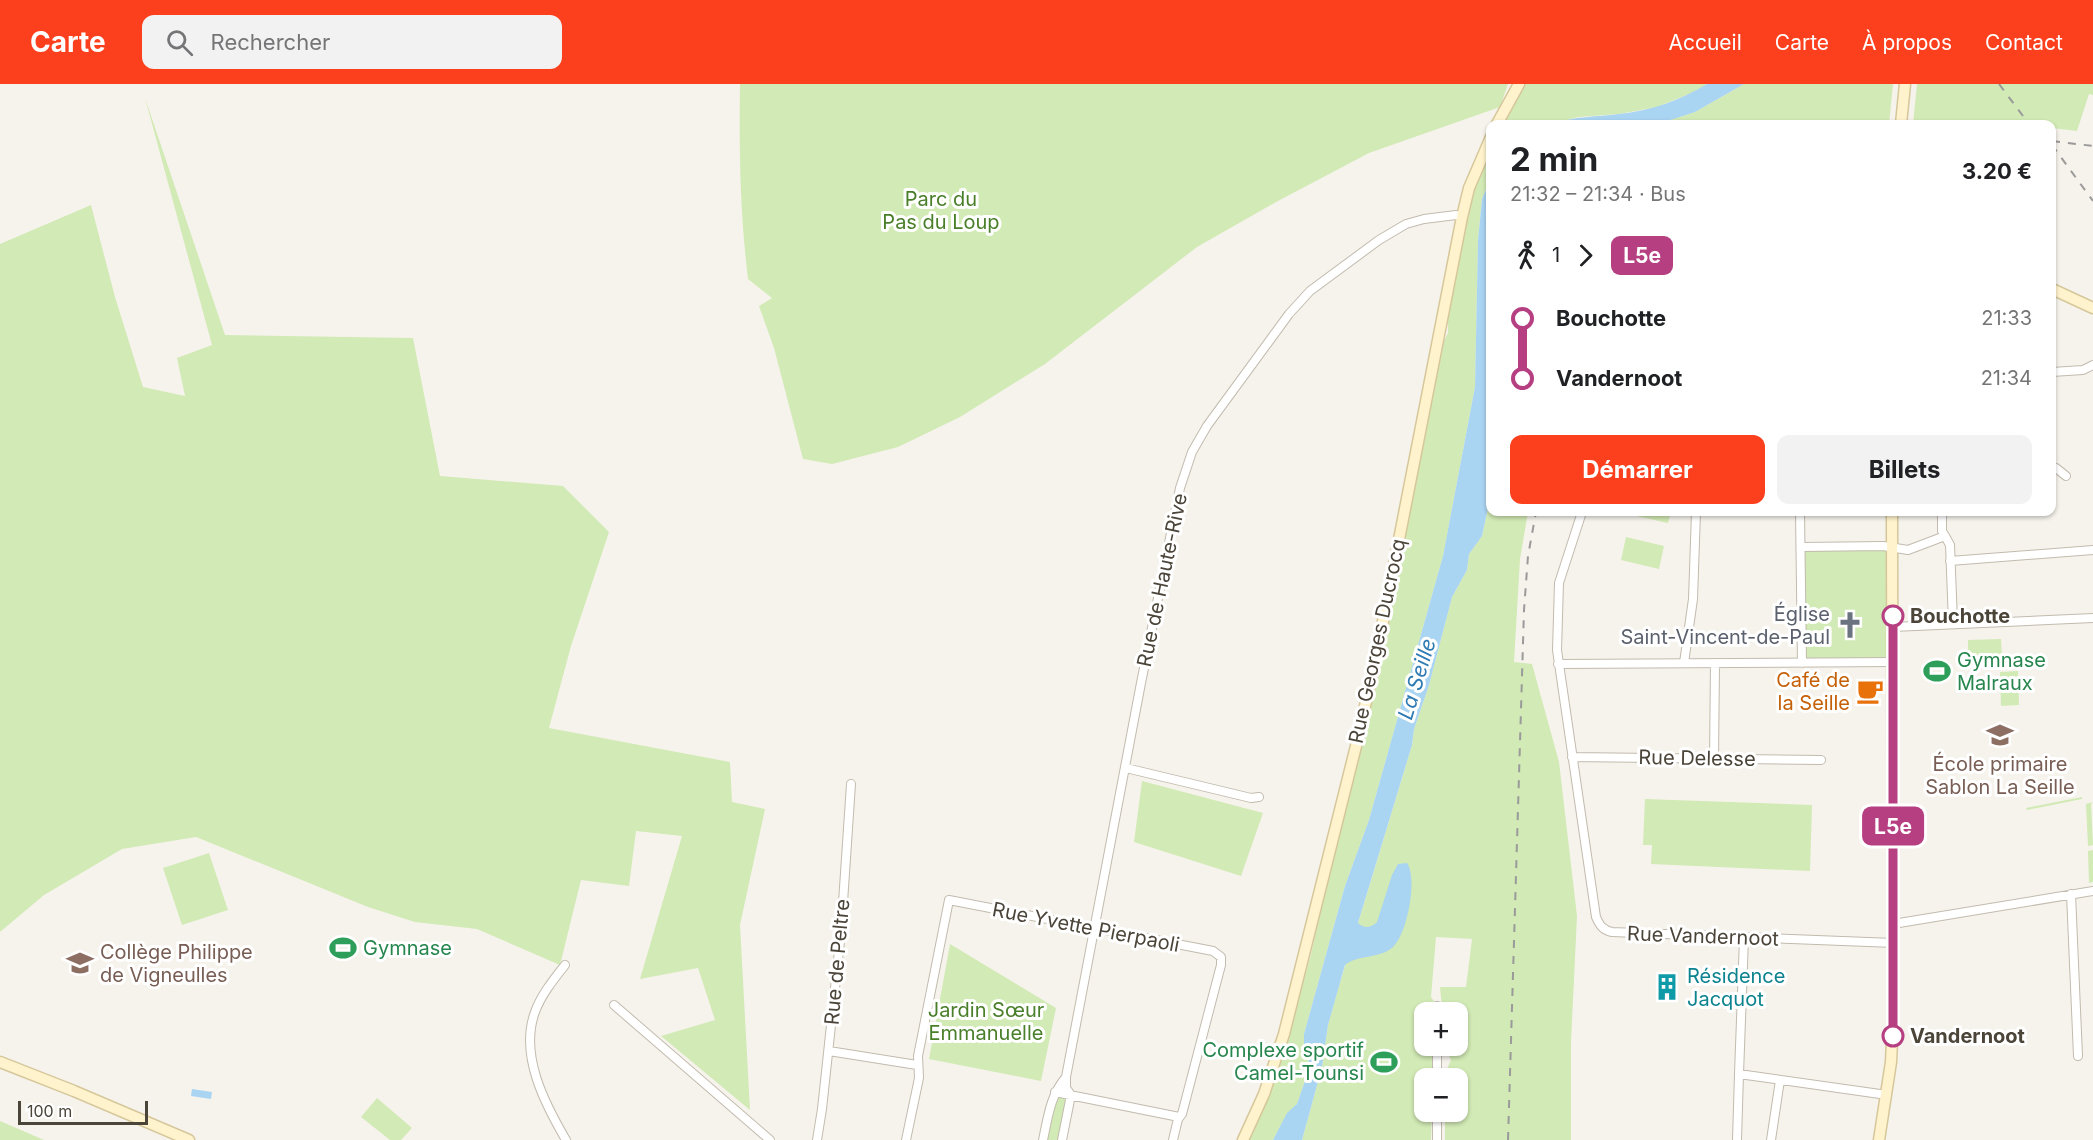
<!DOCTYPE html>
<html lang="fr">
<head>
<meta charset="utf-8">
<style>
  :root { --surface:#fff; --page:#f2f2f2; --text:#202124; --muted:#757577; --accent:#fc3f1d }
  body { margin:0; font-family:Inter,sans-serif; background:var(--page); color:var(--text); height:100vh; display:flex; flex-direction:column; font-size:22px; white-space:nowrap }
  * { box-sizing:border-box; margin:0 }
  p { font-size:20px; color:var(--muted) }
  .icon { flex:none; width:33px; height:33px; fill:none; stroke:currentColor; stroke-width:2; stroke-linecap:round; stroke-linejoin:round }
  .map { position:relative; flex:1; overflow:hidden }
  .drawer { position:absolute; left:1486px; top:36px; width:570px; height:396px; display:flex; flex-direction:column; background:var(--surface); border-radius:12px; box-shadow:0 2px 4px #0004 }
  .drawer>* { flex:none }
  .badge { padding:0 12px; border-radius:9px; font-size:21px; line-height:39px }
  .fabs { position:absolute; left:1414px; top:918px; display:grid; gap:12px }
  .fabs a { display:grid; place-items:center; width:54px; height:54px; border-radius:12px; background:var(--surface); box-shadow:0 2px 4px #0004; font-size:30px }
  .scale { position:absolute; left:18px; bottom:15px; width:130px; box-sizing:border-box; padding-left:6px; border:3px solid #4b4439; border-top:0; font-size:16px; line-height:21px; white-space:nowrap; color:#4b4439; -webkit-text-stroke:4px #fff; paint-order:stroke }
  .map>.badge { position:absolute; translate:-50% -50%; box-shadow:0 0 0 3px #fff }
  .legs { display:flex; align-items:center; gap:9px; height:66px; padding:0 24px; font-size:20px }
  .legs p { margin-inline-start:auto }
  .headline { display:flex; align-items:center; justify-content:space-between; height:102px; padding:0 24px }
  h1 { font-size:33px; font-weight:700; line-height:45px }
  .primary-button { display:flex; gap:12px; margin-top:auto; padding:12px 24px }
  .primary-button a { flex:1; height:69px; border-radius:12px; background:var(--accent); color:#fff; font-size:24px; font-weight:700; line-height:69px; text-align:center }
  .primary-button a+a { background:var(--page); color:var(--text) }
  ul { padding:0 24px; list-style:none }
  li { display:flex; align-items:center; gap:21px; height:60px; font-size:22px }
  li i { display:grid; place-items:center; width:9px; height:100%; margin:0 8px; background:currentColor }
  li i::after { content:''; width:15px; height:15px; margin:-8px; border:4px solid; border-radius:50%; background:var(--surface) }
  li p { margin-inline-start:auto }
  li:first-child i { background:linear-gradient(#0000 50%,currentColor 0) }
  li:last-child i { background:linear-gradient(currentColor 50%,#0000 0) }
  header { display:flex; align-items:center; gap:36px; box-sizing:border-box; height:84px; padding:0 30px; background:var(--accent); color:#fff }
  header strong { font-size:28px }
  nav { display:flex; gap:33px; margin-inline-start:auto; font-size:21px }
  .search { width:420px; height:54px; background:var(--page); display:flex; align-items:center; gap:15px; box-sizing:border-box; padding:0 21px; border-radius:12px; color:var(--muted); font-size:22px }
  .map>svg:first-child { display:block }
  .green { fill:#d2eab5 }
  .water { fill:#a9d4f2 }
  .lines { fill:none; stroke-linecap:round; stroke-linejoin:round }
  .street-casing { stroke:#c2bbae; stroke-width:10 }
  .secondary-casing { stroke:#d6c79b; stroke-width:13 }
  .street { stroke:#fff; stroke-width:8 }
  .secondary { stroke:#fff3cd; stroke-width:10 }
  .rail { stroke:#9a9a9a; stroke-width:2; stroke-dasharray:8 8; stroke-linecap:butt }
  .line-1-casing { stroke:#fff; stroke-width:14 }
  .line-1 { stroke:#b63f82; stroke-width:9 }
  .stop-1-dot { fill:#fff; stroke:#b63f82; stroke-width:3 }
  .labels { text-anchor:middle; stroke-width:6; stroke-linejoin:round; paint-order:stroke }
  .park-label { font-size:20px; fill:#4a7f2a; stroke:#fff }
  .street-label { font-size:20px; fill:#4b4439; stroke:#fff }
  .worship-label { font-size:20px; fill:#5b616d; stroke:#fff; text-anchor:end }
  .stop-label { font-size:20px; font-weight:bold; fill:#4b4439; stroke:#fff; text-anchor:start }
  .leisure-label { font-size:20px; fill:#27864d; stroke:#fff; text-anchor:start }
  .food-label { font-size:20px; fill:#c56008; stroke:#fff; text-anchor:end }
  .education-label { font-size:20px; fill:#785e54; stroke:#fff }
  .culture-label { font-size:20px; fill:#0d838f; stroke:#fff; text-anchor:start }
  .water-label { font-size:21px; font-style:italic; fill:#2e7ab2; stroke:#fff }
</style>
</head>
<body>
<header>
<strong>Carte</strong>
<div class="search"><svg class="icon" aria-label="search" viewBox="0 0 24 24"><circle cx="10" cy="10" r="6"/><path d="M15 15l6 6"/></svg>Rechercher</div>
<nav><a>Accueil</a><a>Carte</a><a>À propos</a><a>Contact</a></nav>
</header>
<div class="map">
<svg width="2093" height="1056" viewBox="0 0 2093 1056">
  <rect width="100%" height="100%" fill="#f6f3ec"/>
  <path class="green" d="M 740,0 L 1508,0 L 1500,23 L 1369,69 L 1276,118 L 1197,163 L 1045,280 L 960,333 L 898,363 L 832,380 L 803,375 L 774,264 L 759,222 L 772,214 L 748,195 C 740,128 739,67 740,0 Z
    M 1524,0 L 1707,0 L 1694,8 L 1657,23 L 1619,30 L 1578,33 L 1553,40 L 1501,40 Z
    M 1744,0 L 1893,0 L 1889,40 L 1656,40 L 1695,28 Z
    M 1917,0 L 2093,0 L 2093,11 L 2089,10 L 2077,47 L 2052,44 L 2052,40 L 1913,40 Z
    M 145,14 L 225,251 L 413,254 L 440,392 L 563,402 L 609,448 L 571,562 L 549,644 L 730,678 L 732,718 L 765,725 L 740,841 L 750,1026 L 661,952 L 715,936 L 698,884 L 640,895 L 682,752 L 636,747 L 629,802 L 581,796 L 560,881 L 477,845 L 415,838 L 368,823 L 196,753 L 122,765 L 44,811 L 0,848 L 0,160 L 91,121 L 115,213 L 143,303 L 185,312 L 177,274 L 212,261 Z
    M 1491,61 L 1491,94 L 1482,115 L 1478,156 L 1475,303 L 1443,472 L 1369,736 L 1345,802 L 1304,950 L 1304,962 L 1309,976 L 1306,994 L 1297,1020 L 1287,1030 L 1273,1056 L 1248,1056 L 1276,995 L 1311,870 L 1334,766 L 1390,534 L 1442,261 L 1448,249 L 1448,236 L 1469,118 Z
    M 1491,410 L 1491,428 L 1528,428 L 1520,475 L 1514,578 L 1532,580 L 1559,678 L 1577,832 L 1571,958 L 1571,1056 L 1445,1056 L 1445,1028 L 1458,1028 L 1458,994 L 1445,994 L 1446,987 L 1451,976 L 1445,962 L 1458,962 L 1458,928 L 1438,928 L 1437,923 L 1442,923 L 1440,903 L 1466,903 L 1472,855 L 1436,853 L 1431,913 L 1437,922 L 1434,922 L 1433,928 L 1425,928 L 1425,962 L 1433,962 L 1432,994 L 1425,994 L 1425,1028 L 1432,1028 L 1431,1056 L 1302,1056 L 1322,983 L 1328,941 L 1336,912 L 1412,661 L 1414,645 L 1429,601 L 1452,513 L 1467,486 L 1469,470 L 1482,452 Z
    M 1632,428 L 1671,428 L 1668,439 L 1632,431 Z
    M 1626,453 L 1664,462 L 1659,485 L 1621,476 Z
    M 1801,463 L 1893,465 L 1893,578 L 1802,579 Z
    M 2001,555 L 2002,573 L 1968,574 L 1968,556 Z
    M 2018,587 L 2019,621 L 2001,622 L 2000,588 Z
    M 1142,697 L 1263,729 L 1241,792 L 1134,758 Z
    M 2082,713 L 2082,715 L 2027,726 L 2026,724 Z
    M 1645,715 L 1812,721 L 1810,787 L 1651,780 L 1652,761 L 1643,761 Z
    M 2093,718 L 2091,720 L 2093,761 L 2088,762 L 2086,720 Z
    M 2093,766 L 2093,798 L 2089,799 L 2088,767 Z
    M 209,769 L 228,826 L 182,841 L 163,784 Z
    M 950,860 L 1056,924 L 1041,997 L 929,975 Z
    M 1058,1012 L 1066,1015 L 1059,1056 L 1046,1056 L 1054,1015 Z
    M 377,1014 L 412,1044 L 401,1056 L 390,1056 L 361,1033 Z
    M 0,1037 L 44,1056 L 0,1056 Z"/>
  <path class="water" d="M 1707,0 L 1744,0 L 1695,28 L 1661,39 L 1553,40 C 1575,32 1596,33 1619,30 C 1650,27 1681,16 1707,0 Z
    M 1491,94 L 1491,410 L 1482,452 L 1469,470 L 1467,486 L 1452,513 L 1429,601 L 1414,645 L 1412,661 L 1358,839 C 1364,845 1371,844 1377,838 L 1392,791 L 1398,780 L 1407,779 C 1418,795 1407,850 1393,863 C 1380,875 1359,870 1345,881 L 1328,941 L 1322,983 L 1302,1056 L 1273,1056 L 1287,1029 L 1297,1020 L 1306,994 L 1309,976 L 1304,962 L 1304,950 L 1345,802 L 1369,736 L 1443,472 L 1475,303 L 1478,156 L 1482,115 Z
    M 192,1005 L 212,1008 L 211,1015 L 191,1012 Z"/>
  <g class="lines">
    <defs>
      <path id="street" d="M 2052,288 L 2083,286 L 2093,281
        M 2052,384 L 2056,384 L 2066,392
        M 1582,428 L 1559,499 L 1557,566 L 1596,833 C 1600,842 1603,846 1612,848 L 1894,859
        M 1800,428 L 1802,579
        M 1945,452 L 1950,461 L 1953,539
        M 1801,463 L 1883,462 L 1908,466 L 1945,452 L 1942,447 L 1942,428
        M 1950,477 L 2093,466
        M 1893,543 L 2093,534
        M 1684,579 L 1693,515 L 1696,428
        M 1558,580 L 1893,578
        M 1572,673 L 1821,676
        M 1714,675 L 1715,579
        M 1126,684 L 1251,714 L 1259,713
        M 2071,810 L 2078,972
        M 1893,840 L 2093,807
        M 1744,854 L 1739,990 L 1887,1011
        M 565,881 C 554,895 541,911 535,928 C 519,971 545,1020 566,1056
        M 614,921 L 770,1056
        M 1437,922 L 1437,928
        M 829,967 L 917,981
        M 1437,994 L 1437,962
        M 1055,1008 L 1179,1033
        M 1437,1028 L 1437,1056
        M 817,1056 L 822,1025 L 841,848 L 851,700
        M 906,1056 L 919,994 L 918,972 L 949,816 L 1213,867 L 1221,873 L 1221,881 L 1182,1030 L 1178,1035 L 1173,1056
        M 1043,1056 C 1048,1033 1050,1012 1066,993
        M 1062,1056 L 1071,1011 L 1066,1004 L 1066,993 L 1141,599 L 1180,404 L 1192,368 L 1207,342 L 1289,230 L 1310,207 L 1379,156 L 1406,140 L 1424,135 L 1456,131 L 1462,133
        M 1737,1056 L 1739,990
        M 1771,1056 L 1780,996"/>
      <path id="secondary" d="M 1497,40 L 1519,0
        M 1901,40 L 1905,0
        M 2052,205 L 2093,224
        M 0,978 L 74,1007 L 189,1056
        M 1243,1056 L 1264,1010 L 1284,950 L 1357,658 L 1377,568 L 1462,133 L 1469,104 L 1491,53
        M 1879,1056 L 1891,978 L 1893,937 L 1892,428"/>
    </defs>
    <use href="#street" class="street-casing"/>
    <use href="#secondary" class="secondary-casing"/>
    <use href="#street" class="street"/>
    <use href="#secondary" class="secondary"/>
    <path class="rail" d="M 1999,0 L 2029,40
      M 2052,57 L 2093,62
      M 2052,61 L 2093,117
      M 1508,1056 L 1524,526 L 1528,472 L 1536,428"/>
  </g>
  <g class="lines">
    <defs>
      <path id="line-1" d="M 1893,532 L 1893,952"/>
    </defs>
    <use href="#line-1" class="line-1-casing"/>
    <use href="#line-1" class="line-1"/>
  </g>
  <defs>
    <symbol id="church-bare" viewBox="-9 -9 18 18"><path d="M-1.2-6h2.4v3.5h3.3v2.4h-3.3V6h-2.4V-.1h-3.3v-2.4h3.3Z" fill="#6b7280" stroke="#fff" stroke-width="2.5" paint-order="stroke"/></symbol>
    <symbol id="stadium-bare" viewBox="-9 -9 18 18"><path d="M0-5a6.5 5 0 1 0 0 10a6.5 5 0 1 0 0-10ZM-3.5-1.8h7v3.6h-7Z" fill="#2e9e5b" stroke="#fff" stroke-width="2.5" paint-order="stroke"/></symbol>
    <symbol id="cafe-bare" viewBox="-9 -9 18 18"><path d="M-5.5-4.5H6V0H3Q3 3.5 0 3.5H-2.5Q-5.5 3.5-5.5 0ZM3-3.2v2h1.7v-2ZM-6 4.5H4V6H-6Z" fill="#e8710a" stroke="#fff" stroke-width="2.5" paint-order="stroke"/></symbol>
    <symbol id="school-bare" viewBox="-9 -9 18 18"><path d="M0-5L7-2L0 1L-7-2ZM-4 1L0 2.5L4 1V4Q0 6-4 4Z" fill="#8d6e63" stroke="#fff" stroke-width="2.5" paint-order="stroke"/></symbol>
    <symbol id="building-bare" viewBox="-9 -9 18 18"><path d="M-4-6H4V6H1V3H-1V6H-4ZM-2.5-4.3h1.7v1.8h-1.7ZM.8-4.3h1.7v1.8H.8ZM-2.5-1h1.7V.8h-1.7ZM.8-1h1.7V.8H.8Z" fill="#0f9aa8" stroke="#fff" stroke-width="2.5" paint-order="stroke"/></symbol>
  </defs>
  <g fill-rule="evenodd">
    <use href="#church-bare" x="1831" y="522" width="38" height="38"/>
    <use href="#stadium-bare" x="1918" y="568" width="38" height="38"/>
    <use href="#cafe-bare" x="1851" y="588" width="38" height="38"/>
    <use href="#school-bare" x="1981" y="632" width="38" height="38"/>
    <use href="#stadium-bare" x="324" y="845" width="38" height="38"/>
    <use href="#school-bare" x="61" y="860" width="38" height="38"/>
    <use href="#building-bare" x="1648" y="884" width="38" height="38"/>
    <use href="#stadium-bare" x="1365" y="959" width="38" height="38"/>
  </g>
  <g class="stop-1-dot">
    <circle cx="1893" cy="532" r="10"/>
    <circle cx="1893" cy="952" r="10"/>
  </g>
  <g class="labels">
    <g class="park-label">
      <text x="941" y="122">Parc du<tspan x="941" dy="23">Pas du Loup</tspan></text>
      <text x="986" y="933">Jardin Sœur<tspan x="986" dy="23">Emmanuelle</tspan></text>
    </g>
    <g class="street-label">
      <text transform="translate(1162 496) rotate(-78)" y="7">Rue de Haute-Rive</text>
      <text transform="translate(1377 557) rotate(-78)" y="7">Rue Georges Ducrocq</text>
      <text transform="translate(1697 674) rotate(1)" y="7">Rue Delesse</text>
      <text transform="translate(1086 843) rotate(11)" y="7">Rue Yvette Pierpaoli</text>
      <text transform="translate(1703 852) rotate(2)" y="7">Rue Vandernoot</text>
      <text transform="translate(837 878) rotate(-85)" y="7">Rue de Peltre</text>
    </g>
    <g class="worship-label">
      <text x="1830" y="537">Église<tspan x="1830" dy="23">Saint-Vincent-de-Paul</tspan></text>
    </g>
    <g class="stop-label">
      <text x="1910" y="539">Bouchotte</text>
      <text x="1910" y="959">Vandernoot</text>
    </g>
    <g class="leisure-label">
      <text x="1957" y="583">Gymnase<tspan x="1957" dy="23">Malraux</tspan></text>
      <text x="363" y="871">Gymnase</text>
      <text x="1364" y="973" text-anchor="end">Complexe sportif<tspan x="1364" dy="23">Camel-Tounsi</tspan></text>
    </g>
    <g class="food-label">
      <text x="1850" y="603">Café de<tspan x="1850" dy="23">la Seille</tspan></text>
    </g>
    <g class="education-label">
      <text x="2000" y="687">École primaire<tspan x="2000" dy="23">Sablon La Seille</tspan></text>
      <text x="100" y="875" text-anchor="start">Collège Philippe<tspan x="100" dy="23">de Vigneulles</tspan></text>
    </g>
    <g class="culture-label">
      <text x="1687" y="899">Résidence<tspan x="1687" dy="23">Jacquot</tspan></text>
    </g>
    <g class="water-label">
      <text transform="translate(1417 595) rotate(-73)" y="7">La Seille</text>
    </g>
  </g>
</svg>
<div class="fabs">
<a>+</a>
<a>−</a>
</div>
<div class="scale">100 m</div>
<b class="badge" style="left:1893px;top:742px;background:#b63f82;color:#fff">L5e</b>
<section class="drawer">
<div class="headline"><div><h1>2 min</h1><p>21:32 – 21:34 · Bus</p></div><b>3.20 €</b></div>
<div class="legs"><svg class="icon" aria-label="walk" viewBox="0 0 24 24"><circle cx="13" cy="4" r="2"/><path d="M13 8l-2 6 4 7M11 14l-3 7M7 12l3-4h3l4 4"/></svg>1<svg class="icon" aria-label="forward" viewBox="0 0 24 24"><path d="M9 5l7 7-7 7"/></svg><b class="badge" style="background:#b63f82;color:#fff">L5e</b></div>
<ul>
<li><i style="color:#b63f82"></i><b>Bouchotte</b><p>21:33</p></li>
<li><i style="color:#b63f82"></i><b>Vandernoot</b><p>21:34</p></li>
</ul>
<div class="primary-button"><a>Démarrer</a><a>Billets</a></div>
</section>
</div>
</body>
</html>
